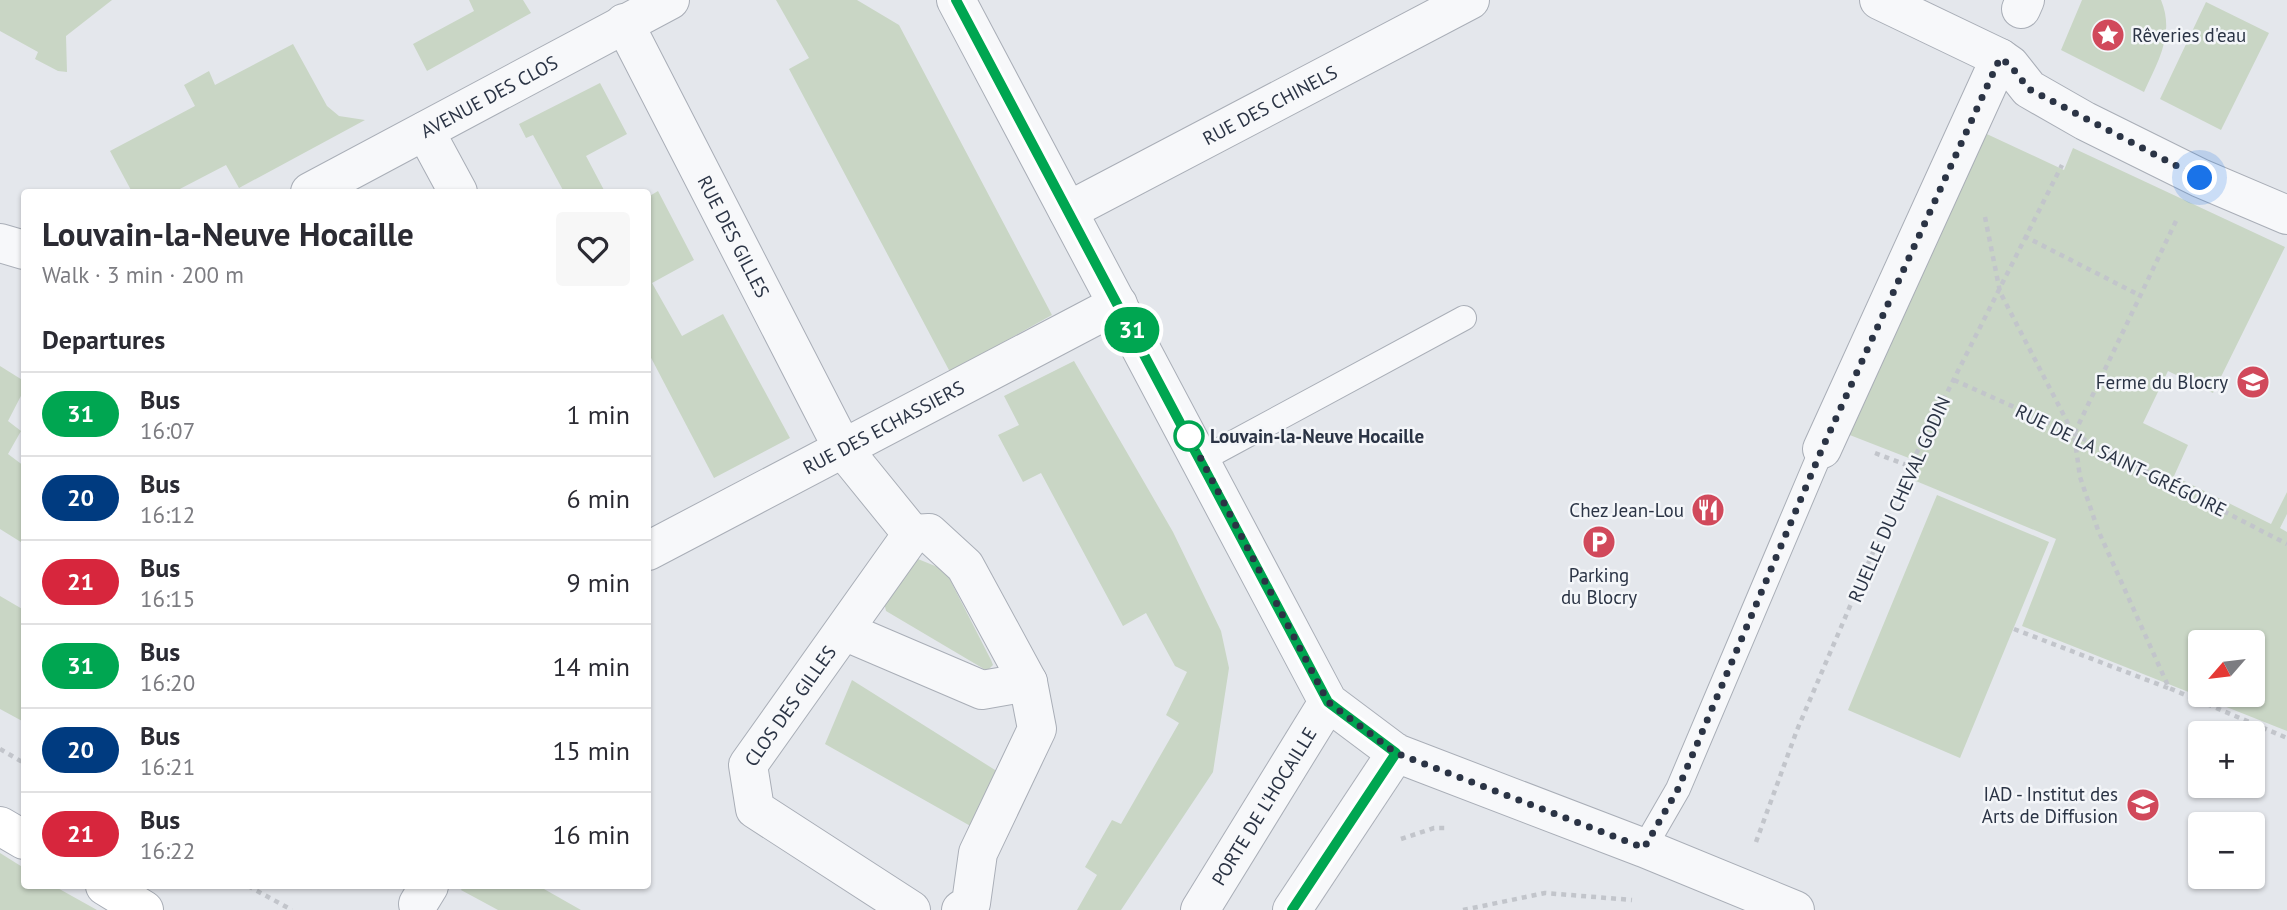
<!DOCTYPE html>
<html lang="en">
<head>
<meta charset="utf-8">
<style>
  :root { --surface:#fff; --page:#f7f7f7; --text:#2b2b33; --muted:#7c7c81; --line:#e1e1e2 }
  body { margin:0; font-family:"PT Sans",sans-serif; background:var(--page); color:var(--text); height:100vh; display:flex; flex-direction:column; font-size:26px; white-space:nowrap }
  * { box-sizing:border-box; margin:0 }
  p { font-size:23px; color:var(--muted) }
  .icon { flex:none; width:38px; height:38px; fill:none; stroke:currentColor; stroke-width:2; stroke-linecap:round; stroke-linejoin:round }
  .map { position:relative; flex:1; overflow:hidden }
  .drawer { position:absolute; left:21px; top:189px; width:630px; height:700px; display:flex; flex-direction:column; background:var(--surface); border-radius:7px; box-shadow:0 2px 5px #0004 }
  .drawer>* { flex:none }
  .badge { padding:0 14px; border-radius:23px; font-size:24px; line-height:46px }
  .needle { width:46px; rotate:242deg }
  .fabs { position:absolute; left:2188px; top:630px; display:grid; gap:14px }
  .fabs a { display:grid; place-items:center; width:77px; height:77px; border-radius:7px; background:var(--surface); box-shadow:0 2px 5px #0004; font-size:35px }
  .you { position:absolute; width:35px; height:35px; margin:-18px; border:5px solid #fff; border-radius:50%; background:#1a73e8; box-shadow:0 0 0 10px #1a73e833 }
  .map>.badge { position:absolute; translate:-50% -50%; box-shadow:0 0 0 4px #fff }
  h2 { padding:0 21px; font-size:26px; line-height:63px }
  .round { display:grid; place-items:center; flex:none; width:74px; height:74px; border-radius:7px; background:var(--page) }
  .headline { display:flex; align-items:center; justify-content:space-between; height:119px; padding:0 21px }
  h1 { font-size:33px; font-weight:800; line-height:52px }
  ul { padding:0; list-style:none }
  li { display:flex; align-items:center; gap:21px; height:84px; padding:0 21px; border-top:2px solid var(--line) }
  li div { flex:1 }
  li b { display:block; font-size:26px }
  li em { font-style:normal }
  li .badge { min-width:77px; font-weight:700; text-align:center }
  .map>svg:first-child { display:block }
  .green { fill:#c9d6c5; fill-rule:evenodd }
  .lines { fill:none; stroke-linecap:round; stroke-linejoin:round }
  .lane-casing { stroke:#a9aeb7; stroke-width:26 }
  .street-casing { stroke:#a9aeb7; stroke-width:40 }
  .secondary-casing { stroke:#a9aeb7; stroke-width:40 }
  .path { stroke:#c2c5cb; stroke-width:4.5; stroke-dasharray:5 5; stroke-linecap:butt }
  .lane { stroke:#f7f8fa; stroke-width:24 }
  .street { stroke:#f7f8fa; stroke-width:38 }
  .secondary { stroke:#fff; stroke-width:38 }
  .line-casing { stroke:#fff; stroke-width:16 }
  .line { stroke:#00a651; stroke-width:10 }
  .walk { stroke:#2b3445; stroke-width:7; stroke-dasharray:0 12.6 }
  .stop-dot { fill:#fff; stroke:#00a651; stroke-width:3.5 }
  .labels { text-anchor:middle; stroke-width:5; stroke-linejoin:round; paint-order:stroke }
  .poi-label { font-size:19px; fill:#2b3445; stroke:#f4f6f9; text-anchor:end }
  .street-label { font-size:19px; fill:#2b3445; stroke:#f4f6f9 }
  .stop-label { font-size:19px; font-weight:bold; fill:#2b3445; stroke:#f4f6f9; text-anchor:start }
</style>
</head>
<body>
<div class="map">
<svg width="2287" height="910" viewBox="0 0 2287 910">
  <rect width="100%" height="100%" fill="#e4e7ec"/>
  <path class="green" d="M 0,0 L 112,0 L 66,36 L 67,72 L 58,71 L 35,59 L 38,52 L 0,31 Z
    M 469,0 L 523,0 L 531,13 L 427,71 L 413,44 L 474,11 Z
    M 776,0 L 857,0 L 899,25 L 1052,315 L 950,372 L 789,69 L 809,58 Z
    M 2082,0 L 2161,0 C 2175,34 2158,61 2144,92 L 2061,50 Z
    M 2206,2 L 2269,33 L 2221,130 L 2160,99 Z
    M 293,44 L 327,106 L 339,116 L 365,120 L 239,188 L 226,165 L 174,192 L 132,192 L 110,151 L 195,106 L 184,85 L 209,71 L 215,85 Z
    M 600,83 L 627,134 L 586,156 L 605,192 L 564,192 L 533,135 L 526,138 L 519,124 Z
    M 1976,129 L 2064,170 L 2073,148 L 2285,247 L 2213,393 L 2168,371 L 2143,423 L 2188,445 L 2174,476 L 2271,524 L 2287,492 L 2287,514 L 2280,528 L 2287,532 L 2287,731 L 2022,626 L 2056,539 L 1911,479 L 1919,462 L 1842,432 ZM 2200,642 L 2252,642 L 2252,695 L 2200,695 Z
    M 658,191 L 694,260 L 652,283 L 682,336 L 723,314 L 790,438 L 714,478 L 648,352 L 648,197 Z
    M 1074,361 L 1173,532 L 1221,631 L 1229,668 L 1213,772 L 1121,910 L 1077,910 L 1097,875 L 1085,867 L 1112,820 L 1121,824 L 1179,723 L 1166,715 L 1187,672 L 1175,666 L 1146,613 L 1123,626 L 1041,473 L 1023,482 L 998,435 L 1019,425 L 1004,396 Z
    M 0,366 L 24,381 L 24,390 L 8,421 L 21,431 L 8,454 L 24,466 L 24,544 L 0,529 Z
    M 1937,495 L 2049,542 L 1960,758 L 1848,710 Z
    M 913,557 L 945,570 L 991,660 L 993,665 L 989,669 L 984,669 L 886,611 L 883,598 Z
    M 0,596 L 24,610 L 24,722 L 0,709 Z
    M 852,680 L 1003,775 L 974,828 L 825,744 Z
    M 0,853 L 24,868 L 24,886 L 54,886 L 97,910 L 0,910 Z
    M 463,886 L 546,886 L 544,889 L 581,910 L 498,910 L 461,890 Z"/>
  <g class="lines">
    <defs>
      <path id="lane" d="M 1201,460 L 1464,318
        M 1644,848 L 1678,789 L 1822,449"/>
      <g id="street">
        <path d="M 956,0 L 1328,702 L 1396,753 L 1644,848 L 1795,910"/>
        <path d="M 1879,0 L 2000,58 L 2010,65 L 2029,89 L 2085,121 L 2200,178 L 2287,215"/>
        <path d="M 2021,9 L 2025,0"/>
        <path id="s1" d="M 624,23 L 843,449 L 912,534"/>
        <path d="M 425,131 L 458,192"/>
        <path id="s2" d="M 310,192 L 670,0"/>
        <path id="s3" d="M 1068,211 L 1470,0"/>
        <path d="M 0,243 L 24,250"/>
        <path d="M 1822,449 L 2000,58"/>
        <path d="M 912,534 L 929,533 L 965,566 L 1028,682 L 1037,729 L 978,853 L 971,903 L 961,910"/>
        <path id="s4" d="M 648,551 L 1118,304"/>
        <path d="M 844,631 L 982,690 L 1028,682"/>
        <path d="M 418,904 L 429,886"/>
        <path id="s5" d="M 911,910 L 755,809 L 748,765 L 912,534"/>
        <path id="s6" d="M 1200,910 L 1328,702"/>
        <path d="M 1292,910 L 1396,753"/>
      </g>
      <path id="secondary" d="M 0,826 L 24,840
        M 105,886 L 144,910"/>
    </defs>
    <use href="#lane" class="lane-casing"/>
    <use href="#street" class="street-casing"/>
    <use href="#secondary" class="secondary-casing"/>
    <path class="path" d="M 1985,217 L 2000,292 L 2073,433
      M 2176,221 L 2074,434 L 2080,477 L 2098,530 L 2169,688 L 2287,738
      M 2024,236 L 2141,296
      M 1954,380 L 2074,434 L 2287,544
      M 1875,453 L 1909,466
      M 2014,629 L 2168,688
      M 0,749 L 24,763
      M 1401,839 L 1434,828 L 1447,828
      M 1756,842 L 1797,730 L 1910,466 L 2062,165
      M 248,886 L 292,910
      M 1463,910 L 1545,893 L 1632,900"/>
    <use href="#lane" class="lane"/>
    <use href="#street" class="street"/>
    <use href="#secondary" class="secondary"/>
  </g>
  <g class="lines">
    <defs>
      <path id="line" d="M 956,0 L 1328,702 L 1396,753 L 1292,910"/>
    </defs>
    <use href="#line" class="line-casing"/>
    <use href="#line" class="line"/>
    <path class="walk" d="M 1189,436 L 1328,702 L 1396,753 L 1644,848 L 1678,789 L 1822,449 L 2000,58 L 2010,65 L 2029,89 L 2200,178"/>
  </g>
  <defs>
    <symbol id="sight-disc" viewBox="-11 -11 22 22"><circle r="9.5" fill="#d1495b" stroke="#f4f6f9"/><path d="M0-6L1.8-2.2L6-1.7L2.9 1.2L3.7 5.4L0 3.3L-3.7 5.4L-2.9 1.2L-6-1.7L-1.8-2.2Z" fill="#fff"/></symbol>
    <symbol id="university-disc" viewBox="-11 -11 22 22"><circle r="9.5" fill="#d1495b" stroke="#f4f6f9"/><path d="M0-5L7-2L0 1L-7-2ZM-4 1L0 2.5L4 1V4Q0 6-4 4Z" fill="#fff"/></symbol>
    <symbol id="restaurant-disc" viewBox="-11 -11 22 22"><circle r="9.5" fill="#d1495b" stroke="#f4f6f9"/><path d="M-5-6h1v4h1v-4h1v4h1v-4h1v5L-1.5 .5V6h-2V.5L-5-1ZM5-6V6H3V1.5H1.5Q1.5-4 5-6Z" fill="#fff"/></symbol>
    <symbol id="parking-disc" viewBox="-11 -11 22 22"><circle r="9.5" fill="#d1495b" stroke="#f4f6f9"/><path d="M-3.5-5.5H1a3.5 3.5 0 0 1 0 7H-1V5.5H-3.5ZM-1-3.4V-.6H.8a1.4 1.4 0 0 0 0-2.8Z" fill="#fff"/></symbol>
    <symbol id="school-disc" viewBox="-11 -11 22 22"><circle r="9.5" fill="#d1495b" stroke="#f4f6f9"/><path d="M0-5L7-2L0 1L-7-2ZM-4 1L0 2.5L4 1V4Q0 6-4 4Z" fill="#fff"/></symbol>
  </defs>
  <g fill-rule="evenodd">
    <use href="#sight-disc" x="2089" y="16" width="38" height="38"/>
    <use href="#university-disc" x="2234" y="363" width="38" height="38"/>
    <use href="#restaurant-disc" x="1689" y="491" width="38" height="38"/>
    <use href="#parking-disc" x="1580" y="523" width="38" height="38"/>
    <use href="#school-disc" x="2124" y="786" width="38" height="38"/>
  </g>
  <circle class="stop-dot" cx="1189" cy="436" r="14"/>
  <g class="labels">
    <g class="poi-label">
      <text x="2132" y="42" text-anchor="start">Rêveries d'eau</text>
      <text x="2228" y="389">Ferme du Blocry</text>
      <text x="1684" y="517">Chez Jean-Lou</text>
      <text x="1599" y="582" text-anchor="middle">Parking<tspan x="1599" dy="22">du Blocry</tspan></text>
      <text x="2118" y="801">IAD - Institut des<tspan x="2118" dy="22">Arts de Diffusion</tspan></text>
    </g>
    <g class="street-label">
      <text dy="7" stroke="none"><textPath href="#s2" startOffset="203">AVENUE DES CLOS</textPath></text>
      <text dy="7" stroke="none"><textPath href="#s3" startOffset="228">RUE DES CHINELS</textPath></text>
      <text dy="7" stroke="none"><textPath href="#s1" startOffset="240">RUE DES GILLES</textPath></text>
      <text dy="7" stroke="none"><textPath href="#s4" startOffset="266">RUE DES ECHASSIERS</textPath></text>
      <text transform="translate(2121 460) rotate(26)" y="7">RUE DE LA SAINT-GRÉGOIRE</text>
      <text transform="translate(1899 499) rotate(-66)" y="7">RUELLE DU CHEVAL GODIN</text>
      <text dy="7" stroke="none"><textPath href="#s5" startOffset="303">CLOS DES GILLES</textPath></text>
      <text dy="7" stroke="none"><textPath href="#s6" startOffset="122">PORTE DE L'HOCAILLE</textPath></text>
    </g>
    <g class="stop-label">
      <text x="1210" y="443">Louvain-la-Neuve Hocaille</text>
    </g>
  </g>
</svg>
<div class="fabs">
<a><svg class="needle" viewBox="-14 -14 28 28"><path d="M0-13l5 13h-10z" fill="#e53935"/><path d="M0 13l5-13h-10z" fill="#7c7c81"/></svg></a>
<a>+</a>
<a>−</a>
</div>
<div class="you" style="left:2200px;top:178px"></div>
<b class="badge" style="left:1132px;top:330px;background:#00a651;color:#fff">31</b>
<section class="drawer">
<div class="headline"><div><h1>Louvain-la-Neuve Hocaille</h1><p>Walk · 3 min · 200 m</p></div><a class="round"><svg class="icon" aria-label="heart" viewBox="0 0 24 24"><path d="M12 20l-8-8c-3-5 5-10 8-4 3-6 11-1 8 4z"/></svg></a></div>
<h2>Departures</h2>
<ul>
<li><span class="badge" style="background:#00a651;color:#fff">31</span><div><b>Bus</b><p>16:07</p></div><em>1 min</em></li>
<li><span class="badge" style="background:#003b80;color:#fff">20</span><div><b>Bus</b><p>16:12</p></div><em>6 min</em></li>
<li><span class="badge" style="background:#d7263d;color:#fff">21</span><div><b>Bus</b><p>16:15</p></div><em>9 min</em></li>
<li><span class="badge" style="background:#00a651;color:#fff">31</span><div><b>Bus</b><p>16:20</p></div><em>14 min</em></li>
<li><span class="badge" style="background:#003b80;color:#fff">20</span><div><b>Bus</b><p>16:21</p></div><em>15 min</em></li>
<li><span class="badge" style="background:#d7263d;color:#fff">21</span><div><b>Bus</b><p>16:22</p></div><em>16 min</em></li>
</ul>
</section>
</div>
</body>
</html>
